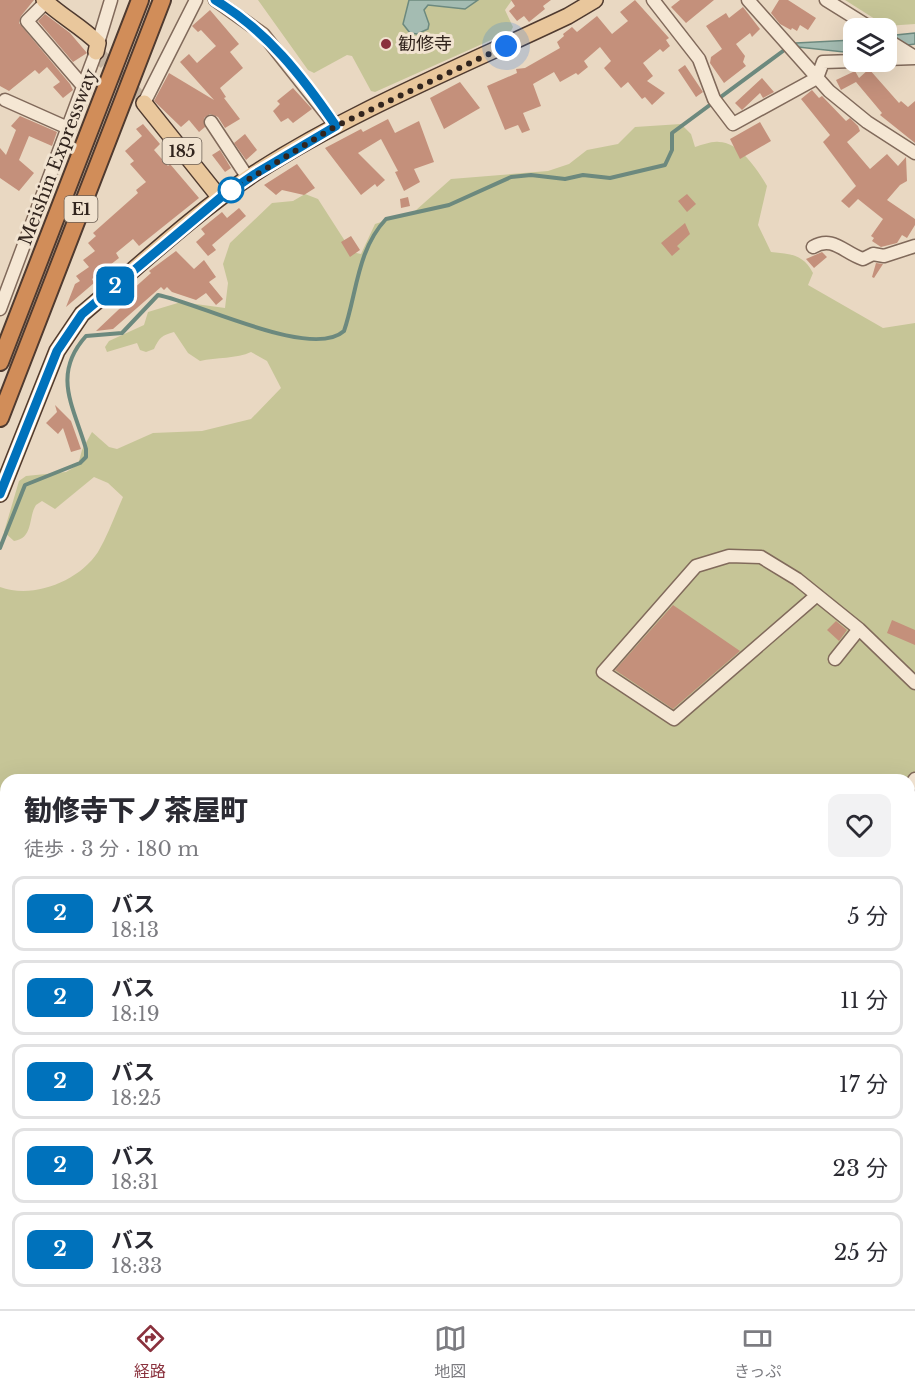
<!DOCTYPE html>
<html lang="ja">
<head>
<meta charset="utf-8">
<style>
  :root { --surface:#fff; --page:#f2f2f3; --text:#2b2b33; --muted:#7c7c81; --line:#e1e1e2; --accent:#8a313d }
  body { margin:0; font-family:"Libre Baskerville","Noto Sans JP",serif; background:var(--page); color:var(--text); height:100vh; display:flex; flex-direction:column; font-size:22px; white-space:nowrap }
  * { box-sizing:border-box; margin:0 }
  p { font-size:20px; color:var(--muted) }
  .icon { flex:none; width:33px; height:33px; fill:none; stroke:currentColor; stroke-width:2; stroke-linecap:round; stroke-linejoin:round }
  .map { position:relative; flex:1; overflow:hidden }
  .panel { position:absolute; left:0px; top:774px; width:915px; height:536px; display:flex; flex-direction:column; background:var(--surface); border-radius:18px 18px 0 0; box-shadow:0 6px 24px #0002 }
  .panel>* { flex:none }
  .badge { padding:0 12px; border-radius:9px; font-size:21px; line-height:39px }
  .buttons { position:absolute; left:843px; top:18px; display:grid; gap:12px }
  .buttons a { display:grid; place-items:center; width:54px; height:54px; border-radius:12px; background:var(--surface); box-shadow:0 6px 24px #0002; font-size:30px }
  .you { position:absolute; width:30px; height:30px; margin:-15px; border:4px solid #fff; border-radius:50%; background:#1a73e8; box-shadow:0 0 0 9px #1a73e833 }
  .map>.badge { position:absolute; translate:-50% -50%; box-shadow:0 0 0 3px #fff }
  .round { display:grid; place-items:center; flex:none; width:63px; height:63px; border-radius:12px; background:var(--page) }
  .headline { display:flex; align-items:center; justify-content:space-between; height:102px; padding:0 24px }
  h1 { font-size:28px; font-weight:800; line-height:45px }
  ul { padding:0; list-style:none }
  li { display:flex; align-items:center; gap:18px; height:75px; margin:0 12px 9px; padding:0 12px; border:3px solid var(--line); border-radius:12px }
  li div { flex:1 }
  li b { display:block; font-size:22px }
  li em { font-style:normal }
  li .badge { min-width:66px; font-weight:700; text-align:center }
  .menu { display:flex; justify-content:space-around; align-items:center; height:84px; border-top:2px solid var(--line); background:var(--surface); font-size:16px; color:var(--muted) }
  .menu a { display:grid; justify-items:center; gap:3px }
  .menu .current { color:var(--accent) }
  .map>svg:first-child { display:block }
  .green { fill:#c6c597 }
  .water { fill:#a4bcb2; stroke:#6c897e; stroke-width:1.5 }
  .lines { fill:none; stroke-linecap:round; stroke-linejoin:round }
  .stream { stroke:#6c897e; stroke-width:4 }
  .building { fill:#c4907b }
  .major-tunnel { stroke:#c4b4a1; stroke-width:15; stroke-dasharray:15 8; stroke-linecap:butt }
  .minor-casing { stroke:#816a5b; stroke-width:15 }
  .major-casing { stroke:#4f3a2f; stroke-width:18 }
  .highway-casing { stroke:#4f3a2f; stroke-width:20 }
  .minor { stroke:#f5e7d4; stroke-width:12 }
  .major { stroke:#e9c79c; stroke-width:15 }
  .highway { stroke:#d18d59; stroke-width:16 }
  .line-casing { stroke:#fff; stroke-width:14 }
  .line { stroke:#0072bc; stroke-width:9 }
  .walk { stroke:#32251e; stroke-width:6; stroke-dasharray:0 10.8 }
  .poi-dot { fill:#8a313d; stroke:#f1e3d0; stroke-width:2 }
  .stop-dot { fill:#fff; stroke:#0072bc; stroke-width:3 }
  .labels { text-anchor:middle; stroke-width:6; stroke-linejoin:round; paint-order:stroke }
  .shield { fill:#f1e3d0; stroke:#6b5e53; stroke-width:1.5 }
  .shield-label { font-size:16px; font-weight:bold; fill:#32251e }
  .poi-label { font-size:18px; fill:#32251e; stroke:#f1e3d0; text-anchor:start }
  .street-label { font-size:18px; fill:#32251e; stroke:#f1e3d0 }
</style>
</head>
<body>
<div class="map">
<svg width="915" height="1309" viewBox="0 0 915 1309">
  <rect width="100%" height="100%" fill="#e9d8c2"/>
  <path class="green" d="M 258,0 L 512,0 L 505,10 L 513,27 L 511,31 L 375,92 L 371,91 L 352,56 L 347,55 L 314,73 L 308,70 Z
    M 845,0 L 915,0 L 915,24 L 886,26 Z
    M 681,124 L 691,134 L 695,147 C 702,145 712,141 719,142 C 739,142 758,170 767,186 L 758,225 L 771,252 C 791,254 803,254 813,273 L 808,285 L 883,328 L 915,323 L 915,948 L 909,947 L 909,780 L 6,780 L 6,906 L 0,907 L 0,587 C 33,599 78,582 98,552 C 108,535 115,515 123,497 L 108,483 L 94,477 L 55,509 L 42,501 L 36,505 C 28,517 34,538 14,541 L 4,532 L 19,481 L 26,476 L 66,472 L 78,465 L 82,450 L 92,432 L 109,447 L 117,449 L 153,433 L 202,431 L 251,419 L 281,388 L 267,361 L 251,352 C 237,359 216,357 200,361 L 188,353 L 174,332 C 162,335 159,338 154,349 L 146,352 L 140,350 L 137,343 L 107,352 L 105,347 L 109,341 L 144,325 L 148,312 L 181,302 L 225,308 L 228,283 L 223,264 L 230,243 L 272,203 L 293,201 L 305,194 L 318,199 L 352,252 L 361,254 L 375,224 L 415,211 L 451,179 L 548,171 L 569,164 L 587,150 L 618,144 L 635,127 Z
    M 909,956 L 915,956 L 915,1216 L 909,1223 Z
    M 915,1263 L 915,1309 L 834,1304 L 909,1304 L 909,1267 Z
    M 31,1304 L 366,1304 L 367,1309 L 24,1309 Z"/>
  <path class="water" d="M 409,0 L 478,0 L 465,9 L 428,5 L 424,10 L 429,24 L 428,29 L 417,34 L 410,33 L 403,24 Z
    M 915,33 L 915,44 L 887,48 L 886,36 Z
    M 853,40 L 853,53 L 798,47 L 781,52 L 796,43 Z"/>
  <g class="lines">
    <path class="stream" d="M 0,548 L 25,485 L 80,463 L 86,457 L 86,449 C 74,407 51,375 86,336 L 122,333 L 158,295 C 199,303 312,360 344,331 C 357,293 357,250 386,219 L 449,205 L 511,177 L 531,175 L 565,179 L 583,175 L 610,178 L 665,165 L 672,150 L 672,133 L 783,51"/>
  </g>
  <path class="building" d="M 0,0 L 34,0 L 21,16 L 19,23 L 70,84 L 73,90 L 63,98 L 53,87 L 60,82 L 47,67 L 39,74 L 35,70 L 9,91 L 0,86 Z
    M 511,0 L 551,0 L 543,6 L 545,9 L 529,22 L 524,16 L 517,21 L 509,11 L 515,6 Z
    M 635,0 L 669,38 L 666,40 L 670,46 L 663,52 L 660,49 L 643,63 L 653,76 L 647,81 L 665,93 L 652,105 L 645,97 L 642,99 L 628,82 L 621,88 L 604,68 L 611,61 L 600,47 L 584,61 L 588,67 L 578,75 L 576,73 L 560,82 L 554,72 L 533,84 L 541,106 L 523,113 L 530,130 L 522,133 L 518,125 L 505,130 L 487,86 L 517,73 L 516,69 L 525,68 L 560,48 L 557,42 L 564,36 L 563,34 L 572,27 L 577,32 L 597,16 L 612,34 L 628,21 L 620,12 Z
    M 680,0 L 714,0 L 686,23 L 671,7 Z
    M 779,0 L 788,0 L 816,18 L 808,30 L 800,25 L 797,31 L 792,28 L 791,30 L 780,24 L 771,13 Z
    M 743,7 L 760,29 L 752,37 L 750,33 L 736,44 L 745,56 L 743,62 L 746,66 L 724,83 L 710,63 L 711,57 L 722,49 L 706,26 L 726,13 L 729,18 Z
    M 210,10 L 239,44 L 230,52 L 243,68 L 220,88 L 226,97 L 224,98 L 240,119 L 225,128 L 218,117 L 210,114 L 204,118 L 205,127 L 199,132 L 189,120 L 181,127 L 154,101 L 169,73 L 214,100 L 180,62 L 189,54 L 197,63 L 216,46 L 201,30 L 198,32 L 192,26 Z
    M 45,14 L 70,33 L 87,53 L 73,62 L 38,21 Z
    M 685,65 L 703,92 L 696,97 L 678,70 Z
    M 869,69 L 899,103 L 901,101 L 908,107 L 915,101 L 915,143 L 880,115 L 882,113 L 856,82 L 841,90 L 836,80 L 855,71 L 859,78 Z
    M 762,78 L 774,92 L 763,98 L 760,93 L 742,110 L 735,103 Z
    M 460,82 L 480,108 L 444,129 L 430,98 Z
    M 293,88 L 312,109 L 293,123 L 288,118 L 281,122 L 273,111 L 280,104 L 277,101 Z
    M 812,90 L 819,98 L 822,96 L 846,121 L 850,118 L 858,126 L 860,131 L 847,142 L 870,169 L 887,154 L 898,166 L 906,157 L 907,181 L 900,185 L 887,200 L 915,219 L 915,225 L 907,238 L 902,235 L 897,243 L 881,247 L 872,241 L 874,238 L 871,236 L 883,219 L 858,199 L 849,208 L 841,201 L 856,186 L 823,142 L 830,135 L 801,99 Z
    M 20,116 L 57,132 L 52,146 L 29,136 L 19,160 L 34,173 L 19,191 L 0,178 L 0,148 L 6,155 L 16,130 L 11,126 Z
    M 388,119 L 395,133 L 419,121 L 434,162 L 414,169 L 420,182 L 404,191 L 395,172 L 398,171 L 381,139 L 358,153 L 385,180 L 377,187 L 375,184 L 361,195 L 325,148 L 361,129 L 363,132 Z
    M 760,122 L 771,141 L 740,159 L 730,139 Z
    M 143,124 L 160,144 L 154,150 L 168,166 L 170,164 L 199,198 L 139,246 L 133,239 L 116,253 L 119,258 L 92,279 L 94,283 L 66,307 L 75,284 L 80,281 L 76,276 L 89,267 L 83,260 L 95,251 L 88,243 L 96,236 L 93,233 L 138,193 L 136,190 L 146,182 L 130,164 L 134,161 L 125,151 L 142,136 L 136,129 Z
    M 245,134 L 257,150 L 246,160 L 234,143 Z
    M 220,150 L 231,168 L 225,172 L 212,155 Z
    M 297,164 L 315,188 L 304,195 L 282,190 L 276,195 L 264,185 Z
    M 687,194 L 696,204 L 687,212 L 678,201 Z
    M 408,197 L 410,206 L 401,208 L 400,199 Z
    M 239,208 L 246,216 L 212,245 L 216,250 L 208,256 L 196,242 L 205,234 L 201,229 L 222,212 L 227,218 Z
    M 685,223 L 690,234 L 677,246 L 680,249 L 672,256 L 661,243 Z
    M 351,236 L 360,250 L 350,257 L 341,242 Z
    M 176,251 L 194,269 L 204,260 L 216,277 L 209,282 L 223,299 L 216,305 L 206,293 L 196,300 L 172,292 L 167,287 L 164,290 L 161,287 L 113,329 L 96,331 L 135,294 L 132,290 L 151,273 L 149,271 Z
    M 822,252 L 827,257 L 814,268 L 806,259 Z
    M 876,263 L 883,264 L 874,278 L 872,277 Z
    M 55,405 L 71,421 L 81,449 L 71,452 L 63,428 L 58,434 L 46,423 L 57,412 Z
    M 673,605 L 740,651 L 673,709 L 615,670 Z
    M 892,620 L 915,630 L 915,645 L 887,633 Z
    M 836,621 L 847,630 L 839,641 L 827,630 Z"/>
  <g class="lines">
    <path class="major-tunnel" d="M 96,52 L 144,103"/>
    <defs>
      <path id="minor" d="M 215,0 L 263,34 L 336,126
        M 653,0 L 699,59 L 714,99 L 733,124 L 817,78 L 823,62 L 854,61
        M 748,0 L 829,91 L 867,122 L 915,153
        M 826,0 L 871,28
        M 46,2 L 27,21 L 83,86
        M 886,39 L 915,57
        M 98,43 L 111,0
        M 886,59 L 915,58
        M 5,100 L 68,128
        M 144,103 L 196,0
        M 211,122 L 248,178
        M 813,247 C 833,235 844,253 863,259 L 873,254 L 884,256 L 915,246
        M 0,309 L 96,52
        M 817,595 L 674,719 L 603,672 L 696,566 L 729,556 L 761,557 L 797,579 L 859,629 L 915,683
        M 835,659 L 859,629
        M 909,787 L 915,779
        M 0,1206 L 6,1208
        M 909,1232 L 915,1225
        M 0,1248 L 6,1231
        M 709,1304 L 726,1309
        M 771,1304 L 775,1309
        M 447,1309 L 456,1304
        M 533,1309 L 563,1304"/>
      <path id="major" d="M 44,0 C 61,16 82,27 98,43 L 96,52
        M 144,103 L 220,198
        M 0,494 L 57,351 L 82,314 C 138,267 193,214 255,173 C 353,110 463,66 568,16 L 595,0"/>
      <path id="highway" d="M 0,362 L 140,0
        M 0,418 L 162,0"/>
    </defs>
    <use href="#minor" class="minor-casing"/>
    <use href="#major" class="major-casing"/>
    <use href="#highway" class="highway-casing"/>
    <use href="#minor" class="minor"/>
    <use href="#major" class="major"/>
    <use href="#highway" class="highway"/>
  </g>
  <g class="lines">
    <defs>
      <path id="line" d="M 0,494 L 57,351 L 82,314 L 220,198 L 255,174 L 336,126 C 302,76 267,31 215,0"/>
    </defs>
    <use href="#line" class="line-casing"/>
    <use href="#line" class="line"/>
    <path class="walk" d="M 231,190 L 336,126 L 506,46"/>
  </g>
  <circle class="poi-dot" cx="386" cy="44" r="6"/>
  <circle class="stop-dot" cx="231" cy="190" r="12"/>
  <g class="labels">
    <g class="shield">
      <rect x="162.5" y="138" width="39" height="26" rx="4.5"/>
      <rect x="64.5" y="196" width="33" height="26" rx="4.5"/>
    </g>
    <g class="shield-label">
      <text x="182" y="157">185</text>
      <text x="81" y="215">E1</text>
    </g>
    <g class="poi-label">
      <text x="398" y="50">勧修寺</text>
    </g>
    <g class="street-label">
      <text transform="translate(58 157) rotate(-69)" y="6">Meishin Expressway</text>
    </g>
  </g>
</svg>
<div class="buttons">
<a><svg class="icon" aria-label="layers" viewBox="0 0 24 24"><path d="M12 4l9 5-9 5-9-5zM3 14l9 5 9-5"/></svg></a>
</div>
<div class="you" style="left:506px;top:46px"></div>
<b class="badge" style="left:115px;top:286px;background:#0072bc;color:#fff">2</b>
<section class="panel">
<div class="headline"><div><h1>勧修寺下ノ茶屋町</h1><p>徒歩 · 3 分 · 180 m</p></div><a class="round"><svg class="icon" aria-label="heart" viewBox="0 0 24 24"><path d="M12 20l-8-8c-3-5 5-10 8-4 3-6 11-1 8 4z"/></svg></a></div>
<ul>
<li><span class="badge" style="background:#0072bc;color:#fff">2</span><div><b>バス</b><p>18:13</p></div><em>5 分</em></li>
<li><span class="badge" style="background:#0072bc;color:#fff">2</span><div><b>バス</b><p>18:19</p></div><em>11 分</em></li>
<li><span class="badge" style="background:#0072bc;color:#fff">2</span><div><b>バス</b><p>18:25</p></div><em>17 分</em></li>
<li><span class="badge" style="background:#0072bc;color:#fff">2</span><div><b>バス</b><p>18:31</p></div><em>23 分</em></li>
<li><span class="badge" style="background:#0072bc;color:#fff">2</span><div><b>バス</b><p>18:33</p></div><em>25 分</em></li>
</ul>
</section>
</div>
<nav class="menu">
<a class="current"><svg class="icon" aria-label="directions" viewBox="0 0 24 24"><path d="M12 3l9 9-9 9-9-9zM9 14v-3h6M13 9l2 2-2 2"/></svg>経路</a>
<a><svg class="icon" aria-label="map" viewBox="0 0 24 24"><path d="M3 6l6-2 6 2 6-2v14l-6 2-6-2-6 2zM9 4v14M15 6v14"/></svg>地図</a>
<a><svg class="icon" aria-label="tickets" viewBox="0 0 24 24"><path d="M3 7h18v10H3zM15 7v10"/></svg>きっぷ</a>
</nav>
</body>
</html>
